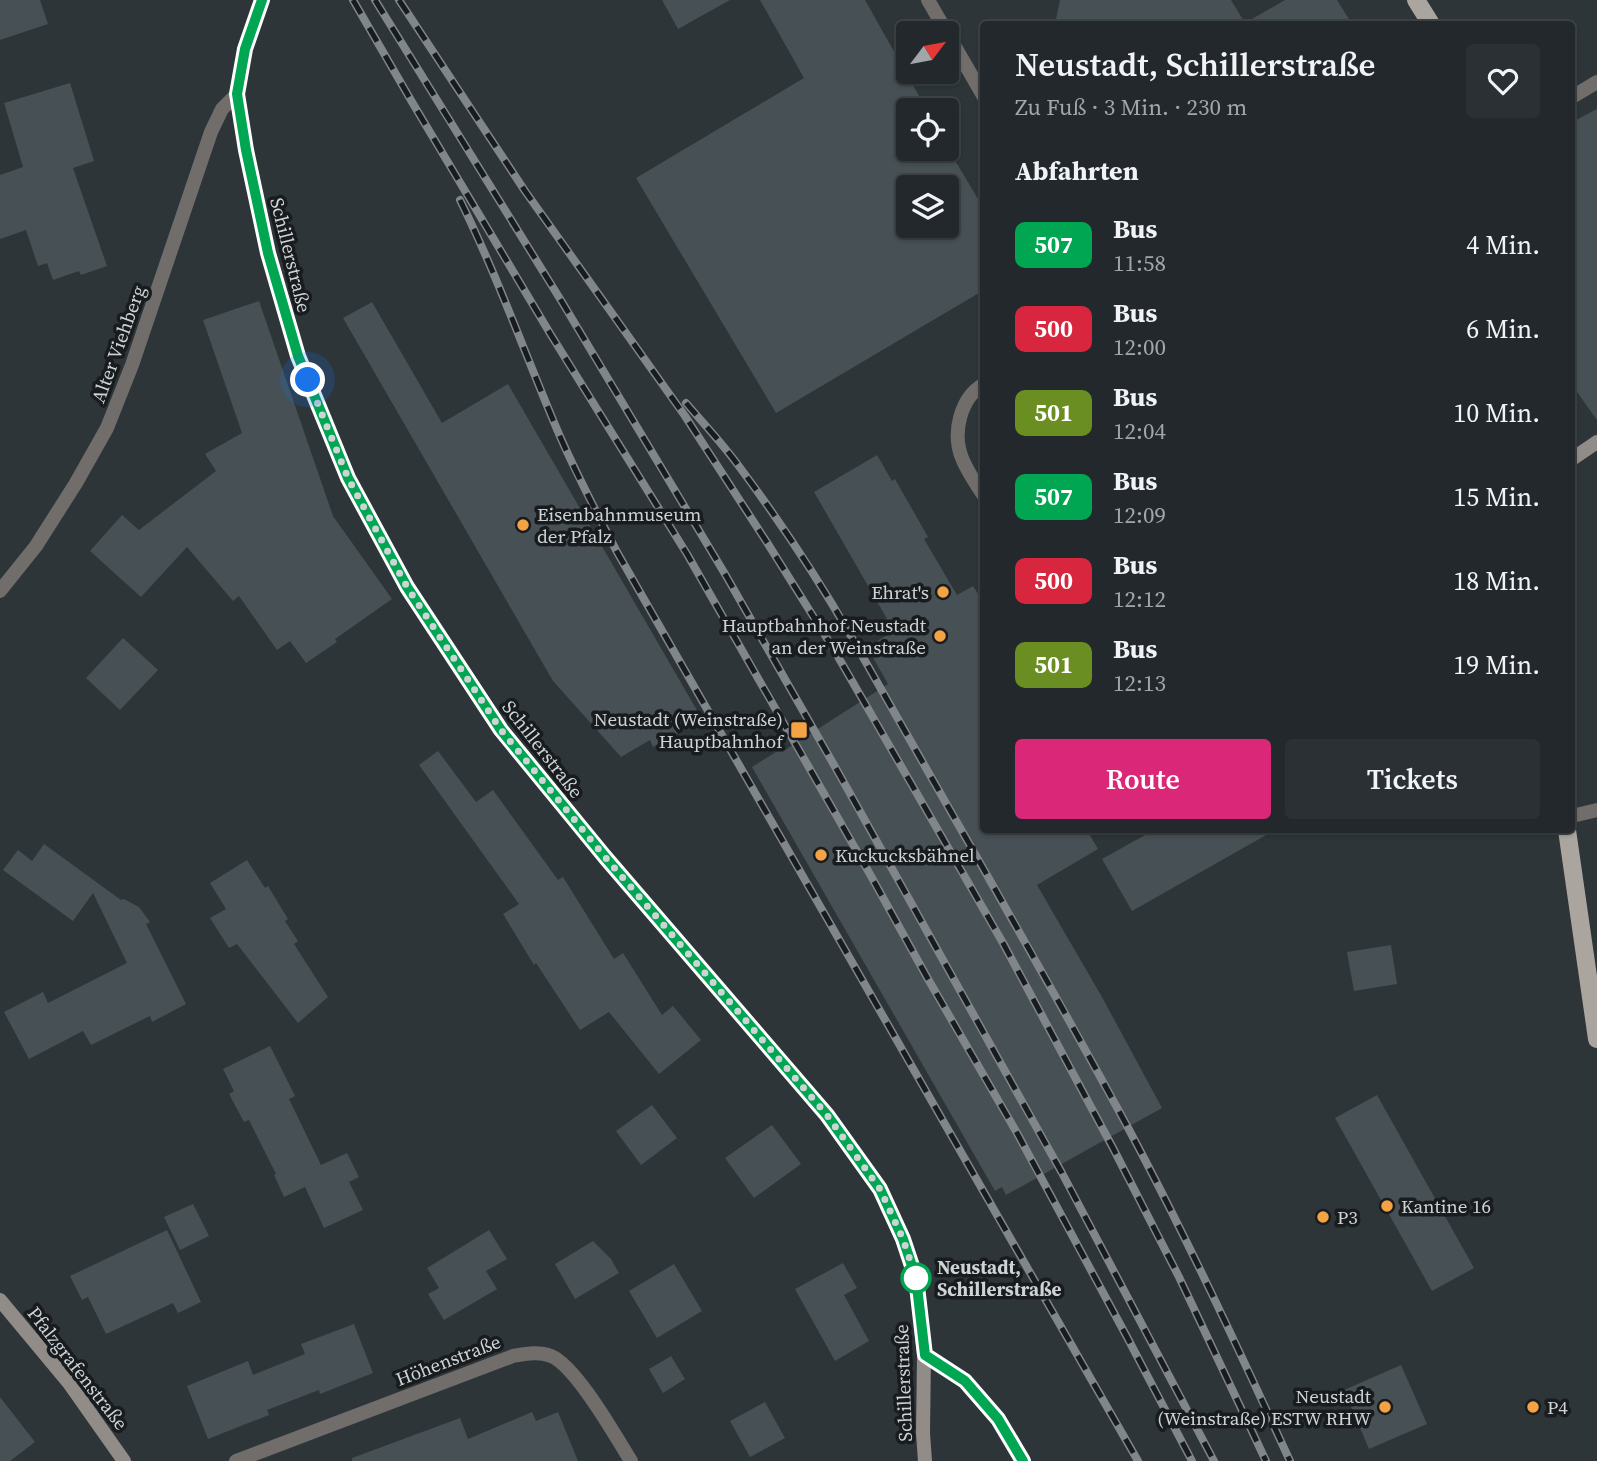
<!DOCTYPE html>
<html lang="de">
<head>
<meta charset="utf-8">
<style>
  :root { --surface:#22282b; --page:#2a3033; --text:#f1f3f6; --muted:#a2a6a9; --line:#3f4447; --accent:#db2777 }
  body { margin:0; font-family:"Source Serif 4",serif; background:var(--page); color:var(--text); height:100vh; display:flex; flex-direction:column; font-size:26px; white-space:nowrap }
  * { box-sizing:border-box; margin:0 }
  p { font-size:23px; color:var(--muted) }
  .icon { flex:none; width:38px; height:38px; fill:none; stroke:currentColor; stroke-width:2; stroke-linecap:round; stroke-linejoin:round }
  .map { position:relative; flex:1; overflow:hidden }
  .sheet { position:absolute; left:980px; top:21px; width:595px; height:812px; display:flex; flex-direction:column; background:var(--surface); border-radius:7px; box-shadow:0 2px 5px #0004,0 0 0 2px var(--line) }
  .sheet>* { flex:none }
  .badge { padding:0 14px; border-radius:10px; font-size:24px; line-height:46px }
  .needle { width:46px; rotate:58deg }
  .buttons { position:absolute; left:896px; top:21px; display:grid; gap:14px }
  .buttons a { display:grid; place-items:center; width:63px; height:63px; border-radius:7px; background:var(--surface); box-shadow:0 2px 5px #0004,0 0 0 2px var(--line); font-size:35px }
  .you { position:absolute; width:35px; height:35px; margin:-18px; border:5px solid #fff; border-radius:50%; background:#1a73e8; box-shadow:0 0 0 10px #1a73e833 }
  .map>.badge { position:absolute; translate:-50% -50%; box-shadow:0 0 0 4px #fff }
  h2 { padding:0 35px; font-size:26px; line-height:63px }
  .round { display:grid; place-items:center; flex:none; width:74px; height:74px; border-radius:7px; background:var(--page) }
  .headline { display:flex; align-items:center; justify-content:space-between; height:119px; padding:0 35px }
  h1 { font-size:33px; font-weight:600; line-height:52px }
  .primary-button { display:flex; gap:14px; margin-top:auto; padding:14px 35px }
  .primary-button a { flex:1; height:80px; border-radius:7px; background:var(--accent); color:#fff; font-size:28px; font-weight:600; line-height:80px; text-align:center }
  .primary-button a+a { background:var(--page); color:var(--text) }
  ul { padding:0; list-style:none }
  li { display:flex; align-items:center; gap:21px; height:84px; padding:0 35px }
  li div { flex:1 }
  li b { display:block; font-size:26px }
  li em { font-style:normal }
  li .badge { min-width:77px; font-weight:700; text-align:center }
  .map>svg:first-child { display:block }
  .building { fill:#475054; fill-rule:evenodd }
  .lines { fill:none; stroke-linecap:round; stroke-linejoin:round }
  .street { stroke:#706d6a; stroke-width:14 }
  .secondary { stroke:#918c88; stroke-width:14 }
  .primary { stroke:#aba59f; stroke-width:18 }
  .rail-casing { stroke:#80868a; stroke-width:8 }
  .rail { stroke:#191c1e; stroke-width:5; stroke-dasharray:16; stroke-linecap:butt }
  .line-casing { stroke:#fff; stroke-width:16 }
  .line { stroke:#00a651; stroke-width:10 }
  .walk { stroke:#ced3d6; stroke-width:7; stroke-dasharray:0 12.6 }
  .poi-dot { fill:#f4a344; stroke:#191c1e; stroke-width:2.5 }
  .stop-dot { fill:#fff; stroke:#00a651; stroke-width:3.5 }
  .labels { text-anchor:middle; stroke-width:7; stroke-linejoin:round; paint-order:stroke }
  .street-label { font-size:19px; fill:#ced3d6; stroke:#191c1e }
  .poi-label { font-size:19px; fill:#ced3d6; stroke:#191c1e; text-anchor:start }
  .stop-label { font-size:19px; font-weight:bold; fill:#ced3d6; stroke:#191c1e; text-anchor:start }
</style>
</head>
<body>
<div class="map">
<svg width="1597" height="1461" viewBox="0 0 1597 1461">
  <rect width="100%" height="100%" fill="#2d3539"/>
  <path class="building" d="M 0,0 L 40,0 L 48,24 L 0,40 Z
    M 662,0 L 730,0 L 678,29 Z
    M 760,0 L 865,0 L 927,110 L 908,110 L 908,149 L 947,149 L 947,147 L 984,209 L 984,290 L 776,413 L 636,178 L 804,78 ZM 908,187 L 947,187 L 947,226 L 908,226 Z
    M 1060,0 L 1231,0 L 1245,23 L 1285,0 L 1337,0 L 1352,24 L 1055,24 Z
    M 70,83 L 94,161 L 73,168 L 107,266 L 81,275 L 79,271 L 53,280 L 47,263 L 38,266 L 26,230 L 0,239 L 0,175 L 23,167 L 4,103 Z
    M 1597,109 L 1597,420 L 1572,385 L 1572,122 Z
    M 259,301 L 333,516 L 392,599 L 335,639 L 337,642 L 306,663 L 290,641 L 277,650 L 239,596 L 233,601 L 187,547 L 141,597 L 90,551 L 122,515 L 139,530 L 216,471 L 205,454 L 242,433 L 203,320 Z
    M 372,302 L 442,423 L 508,384 L 702,719 L 653,747 L 650,740 L 621,757 L 553,681 L 343,318 Z
    M 877,455 L 892,481 L 895,479 L 928,537 L 924,539 L 957,595 L 973,586 L 984,603 L 984,830 L 1087,830 L 1098,849 L 1037,885 L 1102,997 L 1162,1108 L 1006,1195 L 1002,1187 L 995,1191 L 752,767 L 784,747 L 785,750 L 888,684 L 867,647 L 894,631 L 814,492 Z
    M 123,638 L 158,670 L 120,710 L 86,678 Z
    M 438,751 L 476,802 L 493,790 L 558,880 L 563,877 L 614,959 L 623,953 L 662,1015 L 673,1006 L 701,1040 L 659,1074 L 609,1012 L 580,1030 L 536,963 L 534,965 L 503,914 L 519,904 L 419,765 Z
    M 1154,830 L 1275,830 L 1132,911 L 1102,859 Z
    M 44,844 L 121,900 L 124,899 L 139,907 L 150,922 L 146,924 L 186,1004 L 152,1022 L 150,1016 L 91,1045 L 83,1031 L 29,1059 L 4,1012 L 43,992 L 48,1003 L 127,963 L 93,893 L 73,921 L 3,870 L 18,850 L 32,861 Z
    M 247,860 L 265,888 L 268,886 L 288,919 L 285,921 L 298,941 L 294,944 L 328,997 L 298,1023 L 237,944 L 229,948 L 210,918 L 226,909 L 210,883 Z
    M 1391,945 L 1397,984 L 1354,991 L 1347,952 Z
    M 270,1046 L 295,1096 L 289,1099 L 321,1165 L 347,1153 L 359,1177 L 349,1182 L 363,1210 L 324,1228 L 305,1187 L 284,1197 L 274,1175 L 276,1174 L 249,1120 L 244,1122 L 229,1094 L 234,1091 L 223,1069 Z
    M 1377,1095 L 1474,1268 L 1432,1291 L 1335,1118 Z
    M 652,1105 L 677,1138 L 641,1165 L 616,1131 Z
    M 772,1125 L 801,1164 L 754,1198 L 725,1158 Z
    M 193,1204 L 209,1236 L 180,1250 L 164,1217 Z
    M 167,1230 L 201,1302 L 178,1313 L 173,1303 L 106,1334 L 88,1297 L 82,1300 L 70,1276 Z
    M 489,1230 L 507,1259 L 486,1271 L 497,1289 L 444,1320 L 428,1294 L 439,1288 L 427,1268 Z
    M 593,1241 L 611,1259 L 619,1273 L 575,1299 L 555,1264 Z
    M 843,1263 L 857,1288 L 844,1295 L 869,1341 L 835,1361 L 795,1289 Z
    M 674,1264 L 702,1311 L 657,1338 L 629,1291 Z
    M 354,1324 L 373,1373 L 320,1394 L 319,1390 L 267,1410 L 269,1415 L 208,1439 L 187,1386 L 248,1361 L 253,1375 L 305,1354 L 301,1344 Z
    M 671,1356 L 685,1379 L 663,1393 L 649,1369 Z
    M 1401,1365 L 1427,1424 L 1369,1449 L 1344,1390 Z
    M 0,1397 L 35,1442 L 10,1461 L 0,1461 Z
    M 765,1402 L 785,1438 L 750,1457 L 730,1421 Z
    M 532,1412 L 536,1421 L 558,1412 L 578,1461 L 352,1461 L 352,1458 L 460,1418 L 468,1439 Z"/>
  <g class="lines">
    <path class="street" d="M 928,0 L 984,97
      M 1572,97 L 1597,82
      M 984,384 C 960,398 952,433 962,458 C 967,471 976,484 984,496
      M 0,591 L 36,546 L 76,483 L 107,428 L 132,365 L 211,132 L 222,109 L 237,94
      M 1572,816 L 1597,810
      M 924,1355 L 965,1381 L 998,1419 L 1023,1461
      M 236,1461 L 513,1356 C 525,1354 538,1351 551,1356 C 576,1366 616,1437 631,1461"/>
    <path class="secondary" d="M 262,0 L 245,49 L 237,94 L 246,150 L 268,253 L 298,356 L 348,478 L 407,587 L 501,730 L 605,857 L 827,1115 L 880,1189 L 903,1239 L 916,1278 L 924,1355 L 923,1433 L 925,1461
      M 1572,459 L 1597,442
      M 0,1300 L 69,1383 L 124,1461"/>
    <path class="primary" d="M 1416,0 L 1431,24
      M 1567,830 L 1597,1039"/>
    <defs>
      <path id="rail" d="M 353,0 L 412,102 L 551,335 L 687,554 L 871,876 L 928,979 L 1017,1133 L 1127,1337 L 1192,1461
        M 375,0 L 562,302 L 725,574 L 838,772 L 1062,1173 L 1214,1461
        M 399,0 L 525,191 L 685,416 L 768,544 L 833,648 L 1003,943 L 1113,1148 L 1179,1277 L 1266,1461
        M 460,200 C 496,273 524,351 556,427 C 574,470 596,511 617,552 L 1138,1461
        M 686,403 C 703,423 722,443 738,465 C 779,520 817,577 851,636 C 943,799 1037,960 1126,1124 C 1185,1234 1238,1348 1290,1461"/>
    </defs>
    <use href="#rail" class="rail-casing"/>
    <use href="#rail" class="rail"/>
  </g>
  <g class="lines">
    <defs>
      <path id="line" d="M 262,0 L 245,49 L 237,94 L 246,150 L 268,253 L 298,356 L 348,478 L 407,587 L 501,730 L 605,857 L 827,1115 L 880,1189 L 903,1239 L 916,1278 L 925,1355 L 965,1381 L 998,1419 L 1023,1461"/>
    </defs>
    <use href="#line" class="line-casing"/>
    <use href="#line" class="line"/>
    <path class="walk" d="M 308,380 L 348,478 L 407,587 L 501,730 L 605,857 L 827,1115 L 880,1189 L 903,1239 L 916,1278"/>
  </g>
  <g class="poi-dot">
    <circle cx="523" cy="525" r="7"/>
    <circle cx="943" cy="592" r="7"/>
    <circle cx="940" cy="636" r="7"/>
    <rect x="790" y="721" width="18" height="18" rx="3.5"/>
    <circle cx="821" cy="855" r="7"/>
    <circle cx="1387" cy="1206" r="7"/>
    <circle cx="1323" cy="1217" r="7"/>
    <circle cx="1385" cy="1407" r="7"/>
    <circle cx="1533" cy="1407" r="7"/>
  </g>
  <circle class="stop-dot" cx="916" cy="1278" r="14"/>
  <g class="labels">
    <g class="street-label">
      <text transform="translate(291 255) rotate(76)" y="7">Schillerstraße</text>
      <text transform="translate(118 344) rotate(-70)" y="7">Alter Viehberg</text>
      <text transform="translate(543 749) rotate(52)" y="7">Schillerstraße</text>
      <text transform="translate(448 1360) rotate(-21)" y="7">Höhenstraße</text>
      <text transform="translate(78 1368) rotate(52)" y="7">Pfalzgrafenstraße</text>
      <text transform="translate(903 1383) rotate(-92)" y="7">Schillerstraße</text>
    </g>
    <g class="poi-label">
      <text x="537" y="521">Eisenbahnmuseum<tspan x="537" dy="22">der Pfalz</tspan></text>
      <text x="929" y="599" text-anchor="end">Ehrat's</text>
      <text x="926" y="632" text-anchor="end">Hauptbahnhof Neustadt<tspan x="926" dy="22">an der Weinstraße</tspan></text>
      <text x="783" y="726" text-anchor="end">Neustadt (Weinstraße)<tspan x="783" dy="22">Hauptbahnhof</tspan></text>
      <text x="835" y="862">Kuckucksbähnel</text>
      <text x="1401" y="1213">Kantine 16</text>
      <text x="1337" y="1224">P3</text>
      <text x="1371" y="1403" text-anchor="end">Neustadt<tspan x="1371" dy="22">(Weinstraße) ESTW RHW</tspan></text>
      <text x="1547" y="1414">P4</text>
    </g>
    <g class="stop-label">
      <text x="937" y="1274">Neustadt,<tspan x="937" dy="22">Schillerstraße</tspan></text>
    </g>
  </g>
</svg>
<div class="buttons">
<a><svg class="needle" viewBox="-14 -14 28 28"><path d="M0-13l5 13h-10z" fill="#e53935"/><path d="M0 13l5-13h-10z" fill="#a2a6a9"/></svg></a>
<a><svg class="icon" aria-label="locate" viewBox="0 0 24 24"><circle cx="12" cy="12" r="6"/><path d="M12 2v4M12 18v4M2 12h4M18 12h4"/></svg></a>
<a><svg class="icon" aria-label="layers" viewBox="0 0 24 24"><path d="M12 4l9 5-9 5-9-5zM3 14l9 5 9-5"/></svg></a>
</div>
<div class="you" style="left:308px;top:380px"></div>
<section class="sheet">
<div class="headline"><div><h1>Neustadt, Schillerstraße</h1><p>Zu Fuß · 3 Min. · 230 m</p></div><a class="round"><svg class="icon" aria-label="heart" viewBox="0 0 24 24"><path d="M12 20l-8-8c-3-5 5-10 8-4 3-6 11-1 8 4z"/></svg></a></div>
<h2>Abfahrten</h2>
<ul>
<li><span class="badge" style="background:#00a651;color:#fff">507</span><div><b>Bus</b><p>11:58</p></div><em>4 Min.</em></li>
<li><span class="badge" style="background:#d7263d;color:#fff">500</span><div><b>Bus</b><p>12:00</p></div><em>6 Min.</em></li>
<li><span class="badge" style="background:#6b8e23;color:#fff">501</span><div><b>Bus</b><p>12:04</p></div><em>10 Min.</em></li>
<li><span class="badge" style="background:#00a651;color:#fff">507</span><div><b>Bus</b><p>12:09</p></div><em>15 Min.</em></li>
<li><span class="badge" style="background:#d7263d;color:#fff">500</span><div><b>Bus</b><p>12:12</p></div><em>18 Min.</em></li>
<li><span class="badge" style="background:#6b8e23;color:#fff">501</span><div><b>Bus</b><p>12:13</p></div><em>19 Min.</em></li>
</ul>
<div class="primary-button"><a>Route</a><a>Tickets</a></div>
</section>
</div>
</body>
</html>
